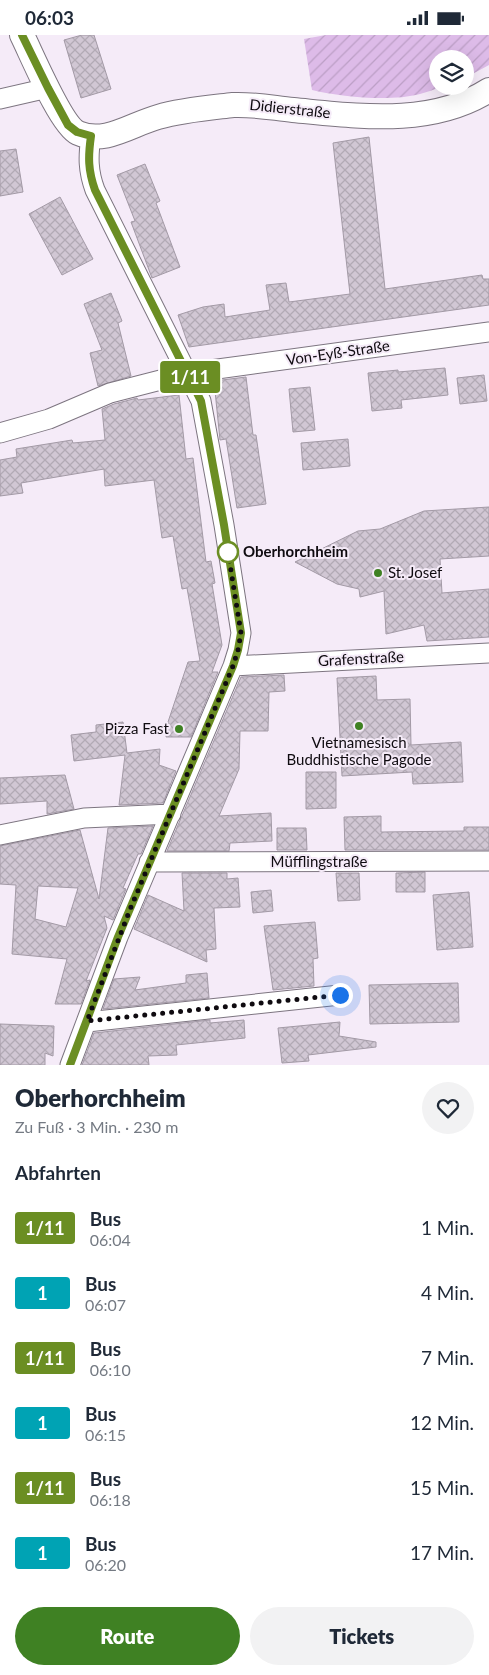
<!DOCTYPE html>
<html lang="de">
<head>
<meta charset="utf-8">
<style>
  :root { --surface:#fff; --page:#f2f2f3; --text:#1f2937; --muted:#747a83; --accent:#3f8123 }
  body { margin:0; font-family:Lato,sans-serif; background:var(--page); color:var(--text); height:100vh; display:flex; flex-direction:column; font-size:19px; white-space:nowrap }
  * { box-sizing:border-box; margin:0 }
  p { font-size:16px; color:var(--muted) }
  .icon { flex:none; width:28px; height:28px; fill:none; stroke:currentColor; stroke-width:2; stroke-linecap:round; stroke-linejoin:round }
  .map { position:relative; height:1030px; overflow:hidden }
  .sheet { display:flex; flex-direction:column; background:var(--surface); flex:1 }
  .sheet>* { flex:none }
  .badge { padding:0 10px; border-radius:4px; font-size:18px; line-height:32px }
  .controls { position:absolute; left:429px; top:15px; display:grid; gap:10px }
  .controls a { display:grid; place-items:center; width:45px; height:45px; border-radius:50%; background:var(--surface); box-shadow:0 5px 20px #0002; font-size:25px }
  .you { position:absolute; width:25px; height:25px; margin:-12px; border:4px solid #fff; border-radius:50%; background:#1a73e8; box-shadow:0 0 0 8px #1a73e833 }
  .map>.badge { position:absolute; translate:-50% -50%; box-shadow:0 0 0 2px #fff }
  h2 { padding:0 15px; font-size:19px; line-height:45px }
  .round { display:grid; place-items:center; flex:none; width:52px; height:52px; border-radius:26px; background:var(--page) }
  .overview { display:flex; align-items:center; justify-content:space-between; height:85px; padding:0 15px }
  h1 { font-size:24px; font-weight:800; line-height:38px }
  .button { display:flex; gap:10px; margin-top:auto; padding:10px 15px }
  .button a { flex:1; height:58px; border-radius:30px; background:var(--accent); color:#fff; font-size:20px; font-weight:800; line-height:58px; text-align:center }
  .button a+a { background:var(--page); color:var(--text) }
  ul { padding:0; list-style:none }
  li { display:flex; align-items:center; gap:15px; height:65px; padding:0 15px }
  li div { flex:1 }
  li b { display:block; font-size:19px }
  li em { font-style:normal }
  li .badge { min-width:55px; font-weight:700; text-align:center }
  .status { display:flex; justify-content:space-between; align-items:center; height:35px; padding:0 25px; background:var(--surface); direction:ltr }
  .status svg { height:14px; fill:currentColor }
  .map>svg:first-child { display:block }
  .garden { fill:url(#garden-furrows) }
  .building { fill:url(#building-cross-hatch); stroke:#a39aa6; fill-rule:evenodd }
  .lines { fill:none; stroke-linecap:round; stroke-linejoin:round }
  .minor-casing { stroke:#7d7580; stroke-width:21 }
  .tertiary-casing { stroke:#7d7580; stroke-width:26 }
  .minor { stroke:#fff; stroke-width:19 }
  .tertiary { stroke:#fff; stroke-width:24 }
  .line-casing { stroke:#fff; stroke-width:11 }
  .line { stroke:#6b8e23; stroke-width:8 }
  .walk { stroke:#0f0b10; stroke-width:5; stroke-dasharray:0 9 }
  .stop-dot { fill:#fff; stroke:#6b8e23; stroke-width:2.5 }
  .poi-dot { fill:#3f8123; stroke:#f5ebf8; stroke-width:2 }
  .labels { text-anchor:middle; stroke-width:4; stroke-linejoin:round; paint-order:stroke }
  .street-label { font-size:15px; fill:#0f0b10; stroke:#f5ebf8 }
  .stop-label { font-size:15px; font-weight:bold; fill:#0f0b10; stroke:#f5ebf8; text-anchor:start }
  .poi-label { font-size:15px; fill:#0f0b10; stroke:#f5ebf8; text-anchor:start }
</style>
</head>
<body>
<div class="status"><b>06:03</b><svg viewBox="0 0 49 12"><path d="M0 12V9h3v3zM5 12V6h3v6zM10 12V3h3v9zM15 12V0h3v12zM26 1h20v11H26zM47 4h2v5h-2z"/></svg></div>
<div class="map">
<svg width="489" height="1030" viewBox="0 0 489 1030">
  <defs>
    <pattern id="garden-furrows" width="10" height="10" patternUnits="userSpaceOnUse" patternTransform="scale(1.25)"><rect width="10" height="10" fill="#ddbbe8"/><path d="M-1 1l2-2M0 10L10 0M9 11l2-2" fill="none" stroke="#bc9fc6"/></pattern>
    <pattern id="building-cross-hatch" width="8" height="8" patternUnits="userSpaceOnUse" patternTransform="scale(1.25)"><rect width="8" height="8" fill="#d1c7d4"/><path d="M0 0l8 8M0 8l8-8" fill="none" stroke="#b2aab5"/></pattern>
  </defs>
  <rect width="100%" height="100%" fill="#f5ebf8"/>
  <path class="garden" d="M 326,0 L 489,0 L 489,30 L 465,43 L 465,24 L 438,24 L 438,51 L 443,51 C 435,54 428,57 420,59 C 390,67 342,62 312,55 L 304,4 Z"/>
  <path class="building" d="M 82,0 L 94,0 L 111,54 L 81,63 L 64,5 Z
    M 369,102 L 385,254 L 482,240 L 483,244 L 489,244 L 489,270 L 189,312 L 178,280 L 203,272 L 224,269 L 225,282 L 270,275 L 266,250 L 286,248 L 289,267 L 350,259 L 333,108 Z
    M 16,114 L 23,157 L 0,161 L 0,116 Z
    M 145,129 L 160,166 L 156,168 L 180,232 L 152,243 L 131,187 L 135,186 L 117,140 Z
    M 60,162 L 93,224 L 62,240 L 29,179 Z
    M 111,258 L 122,286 L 118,288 L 131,341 L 98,351 L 90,318 L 102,315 L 84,269 Z
    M 445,333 L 448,360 L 401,365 L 402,373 L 372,376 L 368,338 L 398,335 L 398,337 Z
    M 484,340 L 487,366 L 460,369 L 457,343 Z
    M 246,342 L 253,400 L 256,400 L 266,469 L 237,473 L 226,404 L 220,405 L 214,346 Z
    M 310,352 L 315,395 L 293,397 L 289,354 Z
    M 179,360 L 186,424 L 193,423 L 206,527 L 211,526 L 215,548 L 212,549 L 222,610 L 212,637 L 218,637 L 191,702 L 166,702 L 167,690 L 188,627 L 200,626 L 187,553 L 182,554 L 173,501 L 162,503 L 154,445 L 105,451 L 104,434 L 21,448 L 23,458 L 0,461 L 0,425 L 17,422 L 16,414 L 72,405 L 73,408 L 105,405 L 102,374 L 114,369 L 137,363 L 138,365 Z
    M 348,404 L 350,431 L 303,435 L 301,408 Z
    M 489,472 L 489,521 L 440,524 L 442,558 L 489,554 L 489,602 L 427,606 L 424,590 L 386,599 L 384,556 L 360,562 L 359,554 L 337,549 L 295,527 L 358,496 L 380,494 L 424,476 Z
    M 284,640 L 285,656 L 269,657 L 268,696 L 240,696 L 239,734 L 219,781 L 271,778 L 272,806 L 230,808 L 229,816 L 167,816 L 241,642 Z
    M 376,641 L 377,665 L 410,664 L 411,710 L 461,707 L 463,747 L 413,749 L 412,737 L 342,741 L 337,643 Z
    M 123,687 L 127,718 L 160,714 L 159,730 L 176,736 L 163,768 L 119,770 L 125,720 L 74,726 L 71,700 L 96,697 L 96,690 Z
    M 306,737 L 336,737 L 336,773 L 306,774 Z
    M 65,740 L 74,774 L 47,779 L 47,766 L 0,769 L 0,743 Z
    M 381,781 L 381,797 L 464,796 L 464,792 L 489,792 L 489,815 L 345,815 L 344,782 Z
    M 153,791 L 141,819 L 138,819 L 123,853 L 126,854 L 113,885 L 104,881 L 107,893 L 86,946 L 90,945 L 81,969 L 55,969 L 67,924 L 12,919 L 16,850 L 0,849 L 0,811 L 80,795 L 99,864 L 108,793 ZM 38,851 L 78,853 L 66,892 L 35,884 Z
    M 277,793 L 306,793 L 307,815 L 277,815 Z
    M 425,837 L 425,857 L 396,857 L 396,838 Z
    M 182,838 L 227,838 L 227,844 L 238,843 L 240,872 L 214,873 L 216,914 L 206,915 L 207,927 L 134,894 L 148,860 L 184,876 Z
    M 336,838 L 359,838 L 360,865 L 338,866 Z
    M 271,855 L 273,876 L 253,878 L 251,857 Z
    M 469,857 L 473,912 L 437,915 L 433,860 Z
    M 315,887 L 318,923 L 313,924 L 314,951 L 273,955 L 264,891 Z
    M 207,938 L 209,963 L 103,974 L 114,944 L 140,942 L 135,955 L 186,948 L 186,940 Z
    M 458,948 L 459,987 L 370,989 L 369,950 Z
    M 210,985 L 210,988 L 244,985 L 245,1003 L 176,1010 L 177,1020 L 148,1021 L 149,1030 L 82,1030 L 94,998 Z
    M 340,987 L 339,1001 L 376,1007 L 376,1012 L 308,1020 L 309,1026 L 282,1028 L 278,993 Z
    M 0,989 L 54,991 L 53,1021 L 45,1018 L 45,1030 L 0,1030 Z"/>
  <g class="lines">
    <defs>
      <path id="minor" d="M 0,64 L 48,53
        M 0,398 L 49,384 L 110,358 L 188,338 L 489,297
        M 233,631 L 489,618
        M 0,800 L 84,783 L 171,779
        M 149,827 L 489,826
        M 87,987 L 340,960
        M 70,1030 L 118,902 L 233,631 L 238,615 L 241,598 L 224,490 L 201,366 L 95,155 C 88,136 88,122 91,101"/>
      <path id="tertiary" d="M 22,0 C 32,20 61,90 78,98 C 105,110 132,89 158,82 C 182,75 207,73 233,70 C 253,69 273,73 293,75 C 358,81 431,92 489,55"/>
    </defs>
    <use href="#minor" class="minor-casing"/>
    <use href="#tertiary" class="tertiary-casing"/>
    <use href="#minor" class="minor"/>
    <use href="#tertiary" class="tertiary"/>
  </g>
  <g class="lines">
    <defs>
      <path id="line" d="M 22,0 L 48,53 L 68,90 L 77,97 L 91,101 C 88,122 88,135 95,155 L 201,366 L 224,490 L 241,598 L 238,615 L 233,631 L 118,902 L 70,1030"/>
    </defs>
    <use href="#line" class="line-casing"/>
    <use href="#line" class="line"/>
    <path class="walk" d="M 228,517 L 241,598 L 238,615 L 233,631 L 131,872 L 87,986 L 340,960"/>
  </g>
  <circle class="stop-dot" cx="228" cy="517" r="10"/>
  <g class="poi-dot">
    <circle cx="378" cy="538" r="5"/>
    <circle cx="359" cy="691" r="5"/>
    <circle cx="179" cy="694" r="5"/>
  </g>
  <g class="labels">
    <g class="street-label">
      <text transform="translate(290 74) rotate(6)" y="5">Didierstraße</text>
      <text transform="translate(338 318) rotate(-8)" y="5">Von-Eyß-Straße</text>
      <text transform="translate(361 624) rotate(-3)" y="5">Grafenstraße</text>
      <text x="319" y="832">Müfflingstraße</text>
    </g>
    <g class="stop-label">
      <text x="243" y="522">Oberhorchheim</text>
    </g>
    <g class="poi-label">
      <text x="388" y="543">St. Josef</text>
      <text x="169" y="699" text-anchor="end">Pizza Fast</text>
      <text x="359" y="713" text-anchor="middle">Vietnamesisch<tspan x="359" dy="17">Buddhistische Pagode</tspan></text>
    </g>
  </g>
</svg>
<div class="controls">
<a><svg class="icon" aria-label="layers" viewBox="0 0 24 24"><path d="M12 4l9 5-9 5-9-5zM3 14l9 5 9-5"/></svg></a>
</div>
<div class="you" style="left:340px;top:960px"></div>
<b class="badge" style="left:190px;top:342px;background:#6b8e23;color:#fff">1/11</b>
</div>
<section class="sheet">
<div class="overview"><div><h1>Oberhorchheim</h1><p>Zu Fuß · 3 Min. · 230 m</p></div><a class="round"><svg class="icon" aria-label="heart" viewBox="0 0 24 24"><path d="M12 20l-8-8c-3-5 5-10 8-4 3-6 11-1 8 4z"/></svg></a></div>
<h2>Abfahrten</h2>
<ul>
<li><span class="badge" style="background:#6b8e23;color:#fff">1/11</span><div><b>Bus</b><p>06:04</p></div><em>1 Min.</em></li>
<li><span class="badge" style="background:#00a3b4;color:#fff">1</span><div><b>Bus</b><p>06:07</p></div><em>4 Min.</em></li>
<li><span class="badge" style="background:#6b8e23;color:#fff">1/11</span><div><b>Bus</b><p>06:10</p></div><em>7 Min.</em></li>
<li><span class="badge" style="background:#00a3b4;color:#fff">1</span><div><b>Bus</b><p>06:15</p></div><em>12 Min.</em></li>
<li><span class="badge" style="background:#6b8e23;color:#fff">1/11</span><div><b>Bus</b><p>06:18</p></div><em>15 Min.</em></li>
<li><span class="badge" style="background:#00a3b4;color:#fff">1</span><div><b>Bus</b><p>06:20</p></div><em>17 Min.</em></li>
</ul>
<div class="button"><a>Route</a><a>Tickets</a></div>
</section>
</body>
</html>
